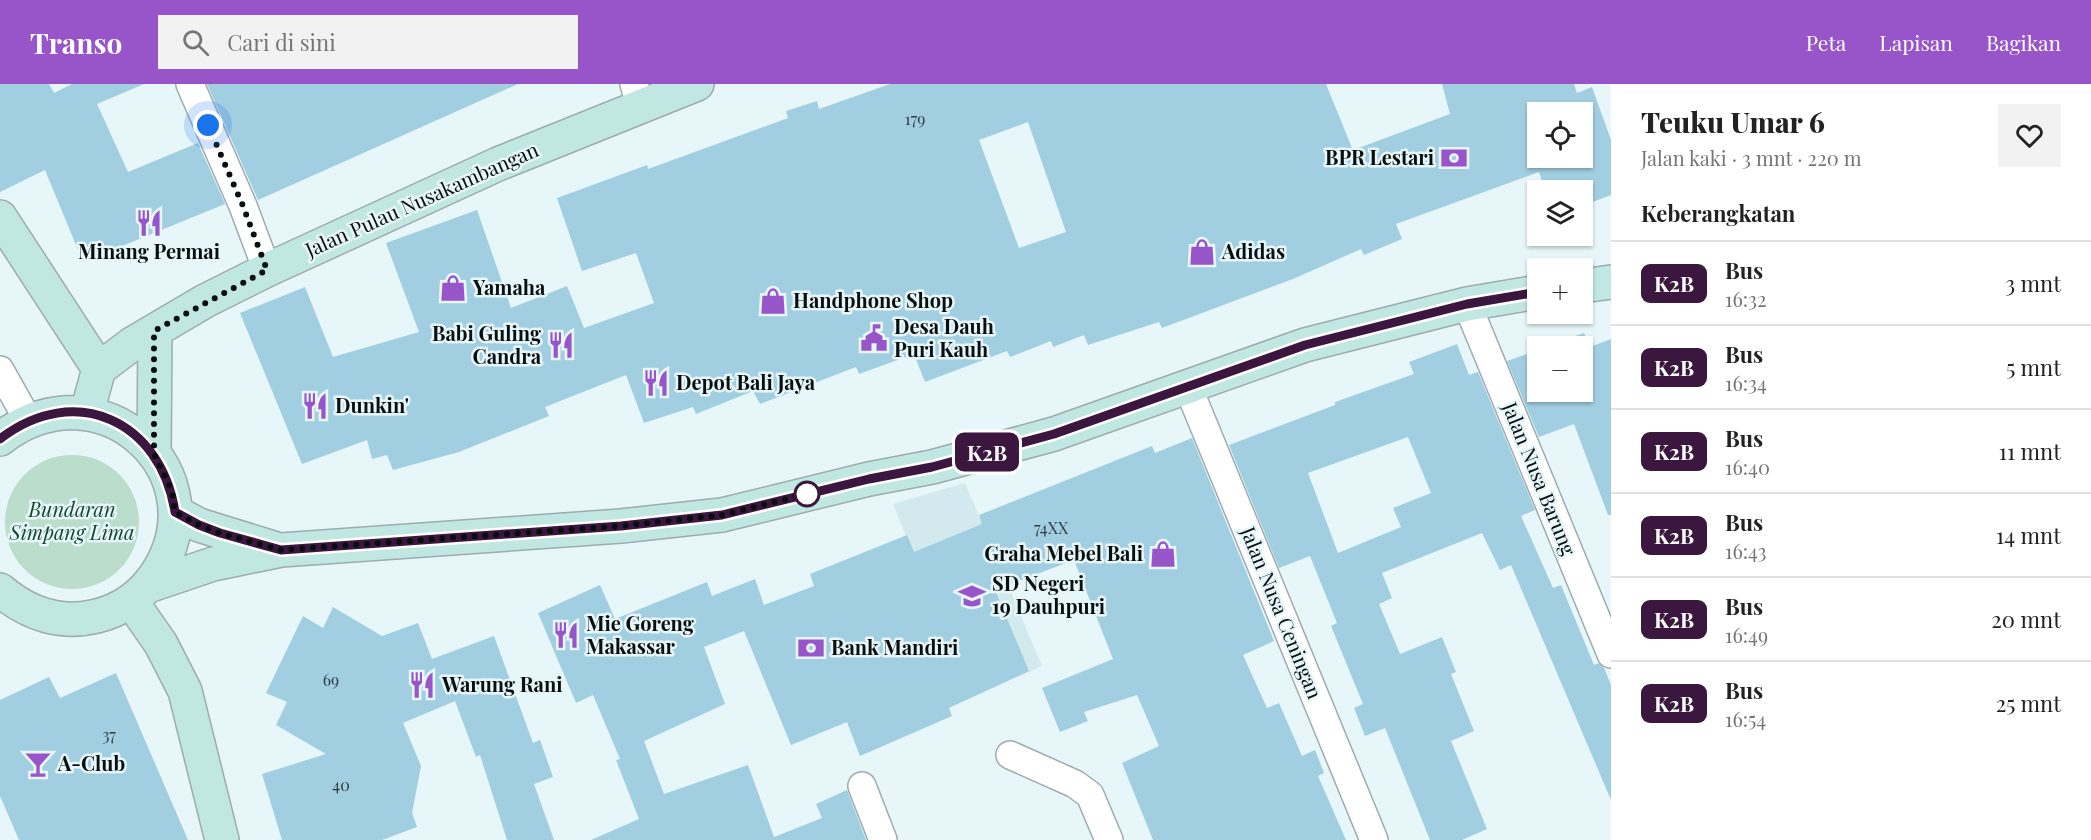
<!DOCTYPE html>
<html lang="id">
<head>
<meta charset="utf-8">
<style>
  :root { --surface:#fff; --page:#f2f2f2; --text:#222; --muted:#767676; --line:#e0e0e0; --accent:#9855ca }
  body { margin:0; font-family:"Playfair Display",serif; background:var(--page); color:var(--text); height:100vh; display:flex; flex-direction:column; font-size:22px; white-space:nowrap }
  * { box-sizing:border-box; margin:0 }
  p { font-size:20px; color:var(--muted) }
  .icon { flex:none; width:33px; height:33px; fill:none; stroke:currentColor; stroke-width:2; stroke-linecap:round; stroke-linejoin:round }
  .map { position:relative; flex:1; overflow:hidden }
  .side { display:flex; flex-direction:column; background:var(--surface); width:480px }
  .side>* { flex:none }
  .badge { padding:0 12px; border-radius:9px; font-size:21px; line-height:39px }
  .fabs { position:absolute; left:1527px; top:18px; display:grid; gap:12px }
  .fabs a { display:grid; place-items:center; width:66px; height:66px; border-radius:0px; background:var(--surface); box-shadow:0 2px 4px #0004; font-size:30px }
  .you { position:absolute; width:30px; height:30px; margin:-15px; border:4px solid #fff; border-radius:50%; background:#1a73e8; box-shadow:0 0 0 9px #1a73e833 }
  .map>.badge { position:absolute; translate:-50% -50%; box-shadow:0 0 0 3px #fff }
  h2 { padding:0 30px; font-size:22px; line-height:54px }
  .round { display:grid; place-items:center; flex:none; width:63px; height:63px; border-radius:0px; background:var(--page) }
  .overview { display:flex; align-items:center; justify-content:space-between; height:102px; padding:0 30px }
  h1 { font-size:28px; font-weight:800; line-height:45px }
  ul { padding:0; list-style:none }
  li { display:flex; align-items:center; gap:18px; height:84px; padding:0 30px; border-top:2px solid var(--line) }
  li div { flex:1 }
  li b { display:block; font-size:22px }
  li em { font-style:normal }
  li .badge { min-width:66px; font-weight:700; text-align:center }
  header { display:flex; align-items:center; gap:36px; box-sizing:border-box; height:84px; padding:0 30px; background:var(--accent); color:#fff }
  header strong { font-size:28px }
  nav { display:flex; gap:33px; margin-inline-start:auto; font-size:21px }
  .search { width:420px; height:54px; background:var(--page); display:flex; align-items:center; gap:15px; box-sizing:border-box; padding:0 21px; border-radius:0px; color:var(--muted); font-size:22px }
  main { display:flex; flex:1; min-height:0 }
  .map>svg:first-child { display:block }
  .built { fill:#d2eaed }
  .green { fill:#bbddcb }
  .building { fill:#a1cee0; fill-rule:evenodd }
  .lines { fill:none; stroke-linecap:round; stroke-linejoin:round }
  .street-casing { stroke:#9dacae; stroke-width:30 }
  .secondary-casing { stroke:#9dacae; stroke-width:36 }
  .street { stroke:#fff; stroke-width:27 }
  .secondary { stroke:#c1e7e2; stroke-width:33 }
  .line-casing { stroke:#fff; stroke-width:14 }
  .line { stroke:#3b163f; stroke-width:9 }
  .walk { stroke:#090e0f; stroke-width:6; stroke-dasharray:0 10.8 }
  .stop-dot { fill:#fff; stroke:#3b163f; stroke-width:3 }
  .labels { text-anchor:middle; stroke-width:5; stroke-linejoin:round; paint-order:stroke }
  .number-label { font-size:16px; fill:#2f3e43 }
  .poi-label { font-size:20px; font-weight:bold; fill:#090e0f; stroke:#e7f7f9; text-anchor:start }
  .street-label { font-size:20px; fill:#090e0f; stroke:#e7f7f9 }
  .park-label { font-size:20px; font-style:italic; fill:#134631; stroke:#e7f7f9 }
</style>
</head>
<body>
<header>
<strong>Transo</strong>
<div class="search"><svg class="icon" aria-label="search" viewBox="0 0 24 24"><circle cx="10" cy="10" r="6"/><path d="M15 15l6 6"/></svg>Cari di sini</div>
<nav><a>Peta</a><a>Lapisan</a><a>Bagikan</a></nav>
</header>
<main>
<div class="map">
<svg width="1611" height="756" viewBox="0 0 1611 756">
  <rect width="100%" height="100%" fill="#e7f7f9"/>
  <path class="built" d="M 965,399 L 1042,582 L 973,613 L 893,420 Z"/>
  <path class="green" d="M5 438a67 67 0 1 1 134 0a67 67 0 1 1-134 0Z"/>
  <path class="building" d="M 0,0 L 49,0 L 54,9 L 72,0 L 144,0 L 97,20 L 128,88 L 198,59 L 225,120 L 83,178 L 45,86 L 0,108 Z
    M 207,0 L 518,0 L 258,116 Z
    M 890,0 L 1326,0 L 1352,64 L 1356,65 L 1450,30 L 1442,0 L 1574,0 L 1577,9 L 1592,3 L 1611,56 L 1611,111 L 1582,122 L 1582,106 L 1545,106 L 1539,88 L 1396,140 L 1402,155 L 1364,171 L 1361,165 L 1293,195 L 1162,244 L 1159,238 L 1088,261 L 1084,251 L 1053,263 L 1051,257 L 1010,273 L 1007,267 L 925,298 L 914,270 L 859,290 L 856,283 L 760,320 L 753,307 L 696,330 L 693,323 L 644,339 L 626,291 L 545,323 L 549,332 L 459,368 L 393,386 L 387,371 L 372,375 L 367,356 L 302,380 L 240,229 L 305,203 L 333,273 L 419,248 L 386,159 L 477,126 L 511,224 L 567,202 L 584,244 L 654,219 L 636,169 L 582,187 L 557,114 L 647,81 L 648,85 L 788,34 L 786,27 L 817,17 L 819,25 ZM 1538,28 L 1582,28 L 1582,74 L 1538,74 ZM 1028,38 L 1066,148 L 1019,164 L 979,56 Z
    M 1584,249 L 1590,263 L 1611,255 L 1611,431 L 1608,431 L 1574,340 L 1539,353 L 1507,277 L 1538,266 L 1538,308 L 1582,308 L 1582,262 L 1547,262 Z
    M 1457,260 L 1469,291 L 1478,288 L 1535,426 L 1521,432 L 1553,504 L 1561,501 L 1594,581 L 1599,579 L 1604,584 L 1611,601 L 1611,716 L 1511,481 L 1500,486 L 1482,449 L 1382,489 L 1392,514 L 1379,520 L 1400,570 L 1442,553 L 1456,588 L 1451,590 L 1474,647 L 1451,657 L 1487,745 L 1462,756 L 1430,756 L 1385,644 L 1365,652 L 1354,624 L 1363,620 L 1331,542 L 1337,539 L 1310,472 L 1279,484 L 1229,361 L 1335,321 L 1335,318 L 1414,290 L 1409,278 ZM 1408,353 L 1431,409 L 1393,424 L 1401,443 L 1338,469 L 1308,389 Z
    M 1192,354 L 1274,557 L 1243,571 L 1267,624 L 1279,619 L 1302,672 L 1315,666 L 1324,689 L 1318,692 L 1346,756 L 1153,756 L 1122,679 L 1159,662 L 1137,611 L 1084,628 L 1088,637 L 1060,648 L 1042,604 L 1113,575 L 1074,476 L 995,506 L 1029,587 L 949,624 L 952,632 L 860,672 L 847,638 L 791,661 L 744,547 L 704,563 L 725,620 L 644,657 L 664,710 L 748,681 L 774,753 L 822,734 L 816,720 L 847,706 L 866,756 L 591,756 L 639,735 L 616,676 L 620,675 L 593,611 L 576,619 L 538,529 L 600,501 L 615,535 L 707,498 L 712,512 L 755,495 L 764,521 L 814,502 L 810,490 L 907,451 L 914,468 L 982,440 L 979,431 L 1152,362 L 1155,369 Z
    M 333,523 L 382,552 L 418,539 L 432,575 L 494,552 L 533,659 L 540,656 L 553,693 L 534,700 L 554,756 L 507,756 L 480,671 L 476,673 L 455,617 L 403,639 L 421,682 L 412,729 L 417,743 L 382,756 L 282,756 L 262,690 L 326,670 L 276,641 L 287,618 L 266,609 L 303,532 L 323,544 Z
    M 116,589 L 188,756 L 19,756 L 0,712 L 0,616 L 49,593 L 60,614 Z"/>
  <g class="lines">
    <defs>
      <path id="street" d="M 190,0 L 243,122 L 267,186
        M 634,0 L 640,21
        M 1467,220 L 1611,570
        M 0,286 L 28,336
        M 1188,303 L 1374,756
        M 1010,671 L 1075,700 L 1090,711 L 1109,756
        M 862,702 L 883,756"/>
      <path id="secondary" d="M 0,133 L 99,285
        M 1582,202 L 1611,198
        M 87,328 L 99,285 L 132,260 L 205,217 L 267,186 L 498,80 L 697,0
        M 0,355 C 101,276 224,391 155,492 C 141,512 121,526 97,532 C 61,541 28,530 0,506
        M 154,370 L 155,247
        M 175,428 L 199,441 L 273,464
        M 148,502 L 213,480 L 281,466 L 621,442 L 722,431 L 869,395 L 932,383 L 1054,350 L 1305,261 L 1467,220 L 1538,208
        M 131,517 L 161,560 L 185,607 L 222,756"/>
    </defs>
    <use href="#street" class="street-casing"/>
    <use href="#secondary" class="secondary-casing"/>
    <use href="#street" class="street"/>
    <use href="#secondary" class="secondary"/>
  </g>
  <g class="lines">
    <defs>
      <path id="line" d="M 0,355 C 75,297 161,337 175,428 L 199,441 L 220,449 L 281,466 L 621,442 L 722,431 L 869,395 L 932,383 L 1054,350 L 1305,261 L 1467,220 L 1538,208"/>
    </defs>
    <use href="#line" class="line-casing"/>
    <use href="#line" class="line"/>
    <path class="walk" d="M 208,41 L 243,122 L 267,186 L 154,247 L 154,370 L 172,407 L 175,428 L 199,441 L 220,449 L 281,466 L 621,442 L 722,431 L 807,410"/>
  </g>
  <defs>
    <symbol id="bank-bare" viewBox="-9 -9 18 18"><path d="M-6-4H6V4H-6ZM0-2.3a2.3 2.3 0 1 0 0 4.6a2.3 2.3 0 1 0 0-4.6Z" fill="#9855ca" stroke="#e7f7f9" stroke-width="2.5" paint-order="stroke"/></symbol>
    <symbol id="restaurant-bare" viewBox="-9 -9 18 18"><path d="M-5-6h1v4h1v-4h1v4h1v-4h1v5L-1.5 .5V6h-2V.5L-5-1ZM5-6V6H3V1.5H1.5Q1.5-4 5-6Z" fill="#9855ca" stroke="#e7f7f9" stroke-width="2.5" paint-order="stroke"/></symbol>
    <symbol id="shop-bare" viewBox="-9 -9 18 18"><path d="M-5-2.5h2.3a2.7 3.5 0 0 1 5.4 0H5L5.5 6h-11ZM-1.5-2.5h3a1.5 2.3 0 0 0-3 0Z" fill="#9855ca" stroke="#e7f7f9" stroke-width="2.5" paint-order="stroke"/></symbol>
    <symbol id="civic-bare" viewBox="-9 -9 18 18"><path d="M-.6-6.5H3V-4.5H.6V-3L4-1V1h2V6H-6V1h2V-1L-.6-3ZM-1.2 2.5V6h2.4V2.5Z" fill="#9855ca" stroke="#e7f7f9" stroke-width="2.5" paint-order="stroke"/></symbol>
    <symbol id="school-bare" viewBox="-9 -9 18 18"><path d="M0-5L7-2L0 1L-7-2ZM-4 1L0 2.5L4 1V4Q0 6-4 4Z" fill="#9855ca" stroke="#e7f7f9" stroke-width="2.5" paint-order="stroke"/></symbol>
    <symbol id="bar-bare" viewBox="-9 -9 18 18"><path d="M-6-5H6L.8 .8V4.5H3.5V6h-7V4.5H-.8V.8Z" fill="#9855ca" stroke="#e7f7f9" stroke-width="2.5" paint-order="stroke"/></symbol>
  </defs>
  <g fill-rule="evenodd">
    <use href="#bank-bare" x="1435" y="55" width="38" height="38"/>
    <use href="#restaurant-bare" x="130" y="120" width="38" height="38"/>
    <use href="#shop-bare" x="1183" y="149" width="38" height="38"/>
    <use href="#shop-bare" x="434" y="185" width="38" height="38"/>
    <use href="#shop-bare" x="754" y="198" width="38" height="38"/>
    <use href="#civic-bare" x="855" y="235" width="38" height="38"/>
    <use href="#restaurant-bare" x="542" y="242" width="38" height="38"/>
    <use href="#restaurant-bare" x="637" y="280" width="38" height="38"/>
    <use href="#restaurant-bare" x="296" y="303" width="38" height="38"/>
    <use href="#shop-bare" x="1144" y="451" width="38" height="38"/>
    <use href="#school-bare" x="953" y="493" width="38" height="38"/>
    <use href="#restaurant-bare" x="547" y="532" width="38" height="38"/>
    <use href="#bank-bare" x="792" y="545" width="38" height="38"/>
    <use href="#restaurant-bare" x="403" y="582" width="38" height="38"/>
    <use href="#bar-bare" x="19" y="661" width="38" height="38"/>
  </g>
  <circle class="stop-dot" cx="807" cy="410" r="12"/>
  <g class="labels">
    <g class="number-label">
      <text x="915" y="41">179</text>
      <text x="1051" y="450">74XX</text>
      <text x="331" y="602">69</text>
      <text x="109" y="657">37</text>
      <text x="341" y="707">40</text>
    </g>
    <g class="poi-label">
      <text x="1434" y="81" text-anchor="end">BPR Lestari</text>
      <text x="149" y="175" text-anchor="middle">Minang Permai</text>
      <text x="1222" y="175">Adidas</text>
      <text x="473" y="211">Yamaha</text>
      <text x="793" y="224">Handphone Shop</text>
      <text x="894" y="250">Desa Dauh<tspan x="894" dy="23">Puri Kauh</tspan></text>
      <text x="541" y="257" text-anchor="end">Babi Guling<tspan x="541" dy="23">Candra</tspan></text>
      <text x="676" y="306">Depot Bali Jaya</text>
      <text x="335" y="329">Dunkin'</text>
      <text x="1143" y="477" text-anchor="end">Graha Mebel Bali</text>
      <text x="992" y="507">SD Negeri<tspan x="992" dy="23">19 Dauhpuri</tspan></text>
      <text x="586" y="547">Mie Goreng<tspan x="586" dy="23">Makassar</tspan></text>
      <text x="831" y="571">Bank Mandiri</text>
      <text x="442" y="608">Warung Rani</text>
      <text x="58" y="687">A-Club</text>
    </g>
    <g class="street-label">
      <text transform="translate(422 116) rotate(-24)" y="7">Jalan Pulau Nusakambangan</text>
      <text transform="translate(1539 395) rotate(68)" y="7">Jalan Nusa Barung</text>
      <text transform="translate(1281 529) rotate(68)" y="7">Jalan Nusa Ceningan</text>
    </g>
    <g class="park-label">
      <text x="72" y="433">Bundaran<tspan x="72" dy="23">Simpang Lima</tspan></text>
    </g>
  </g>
</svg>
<div class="fabs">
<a><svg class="icon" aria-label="locate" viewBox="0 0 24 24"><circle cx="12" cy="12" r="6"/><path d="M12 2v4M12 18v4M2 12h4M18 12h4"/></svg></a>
<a><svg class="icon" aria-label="layers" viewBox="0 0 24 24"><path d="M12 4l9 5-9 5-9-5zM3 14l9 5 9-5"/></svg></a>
<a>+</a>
<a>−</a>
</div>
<div class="you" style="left:208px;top:41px"></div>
<b class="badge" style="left:987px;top:368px;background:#3b163f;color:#fff">K2B</b>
</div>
<section class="side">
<div class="overview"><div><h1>Teuku Umar 6</h1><p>Jalan kaki · 3 mnt · 220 m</p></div><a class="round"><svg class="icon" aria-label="heart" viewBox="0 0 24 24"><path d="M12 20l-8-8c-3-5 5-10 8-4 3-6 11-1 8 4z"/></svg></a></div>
<h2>Keberangkatan</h2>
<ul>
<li><span class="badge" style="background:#3b163f;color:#fff">K2B</span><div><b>Bus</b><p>16:32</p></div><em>3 mnt</em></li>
<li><span class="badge" style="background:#3b163f;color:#fff">K2B</span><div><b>Bus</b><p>16:34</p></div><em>5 mnt</em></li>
<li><span class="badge" style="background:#3b163f;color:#fff">K2B</span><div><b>Bus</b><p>16:40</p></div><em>11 mnt</em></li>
<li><span class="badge" style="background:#3b163f;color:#fff">K2B</span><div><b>Bus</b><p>16:43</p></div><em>14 mnt</em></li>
<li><span class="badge" style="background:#3b163f;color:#fff">K2B</span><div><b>Bus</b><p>16:49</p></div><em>20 mnt</em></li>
<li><span class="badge" style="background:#3b163f;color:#fff">K2B</span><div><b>Bus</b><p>16:54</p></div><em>25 mnt</em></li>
</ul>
</section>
</main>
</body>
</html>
